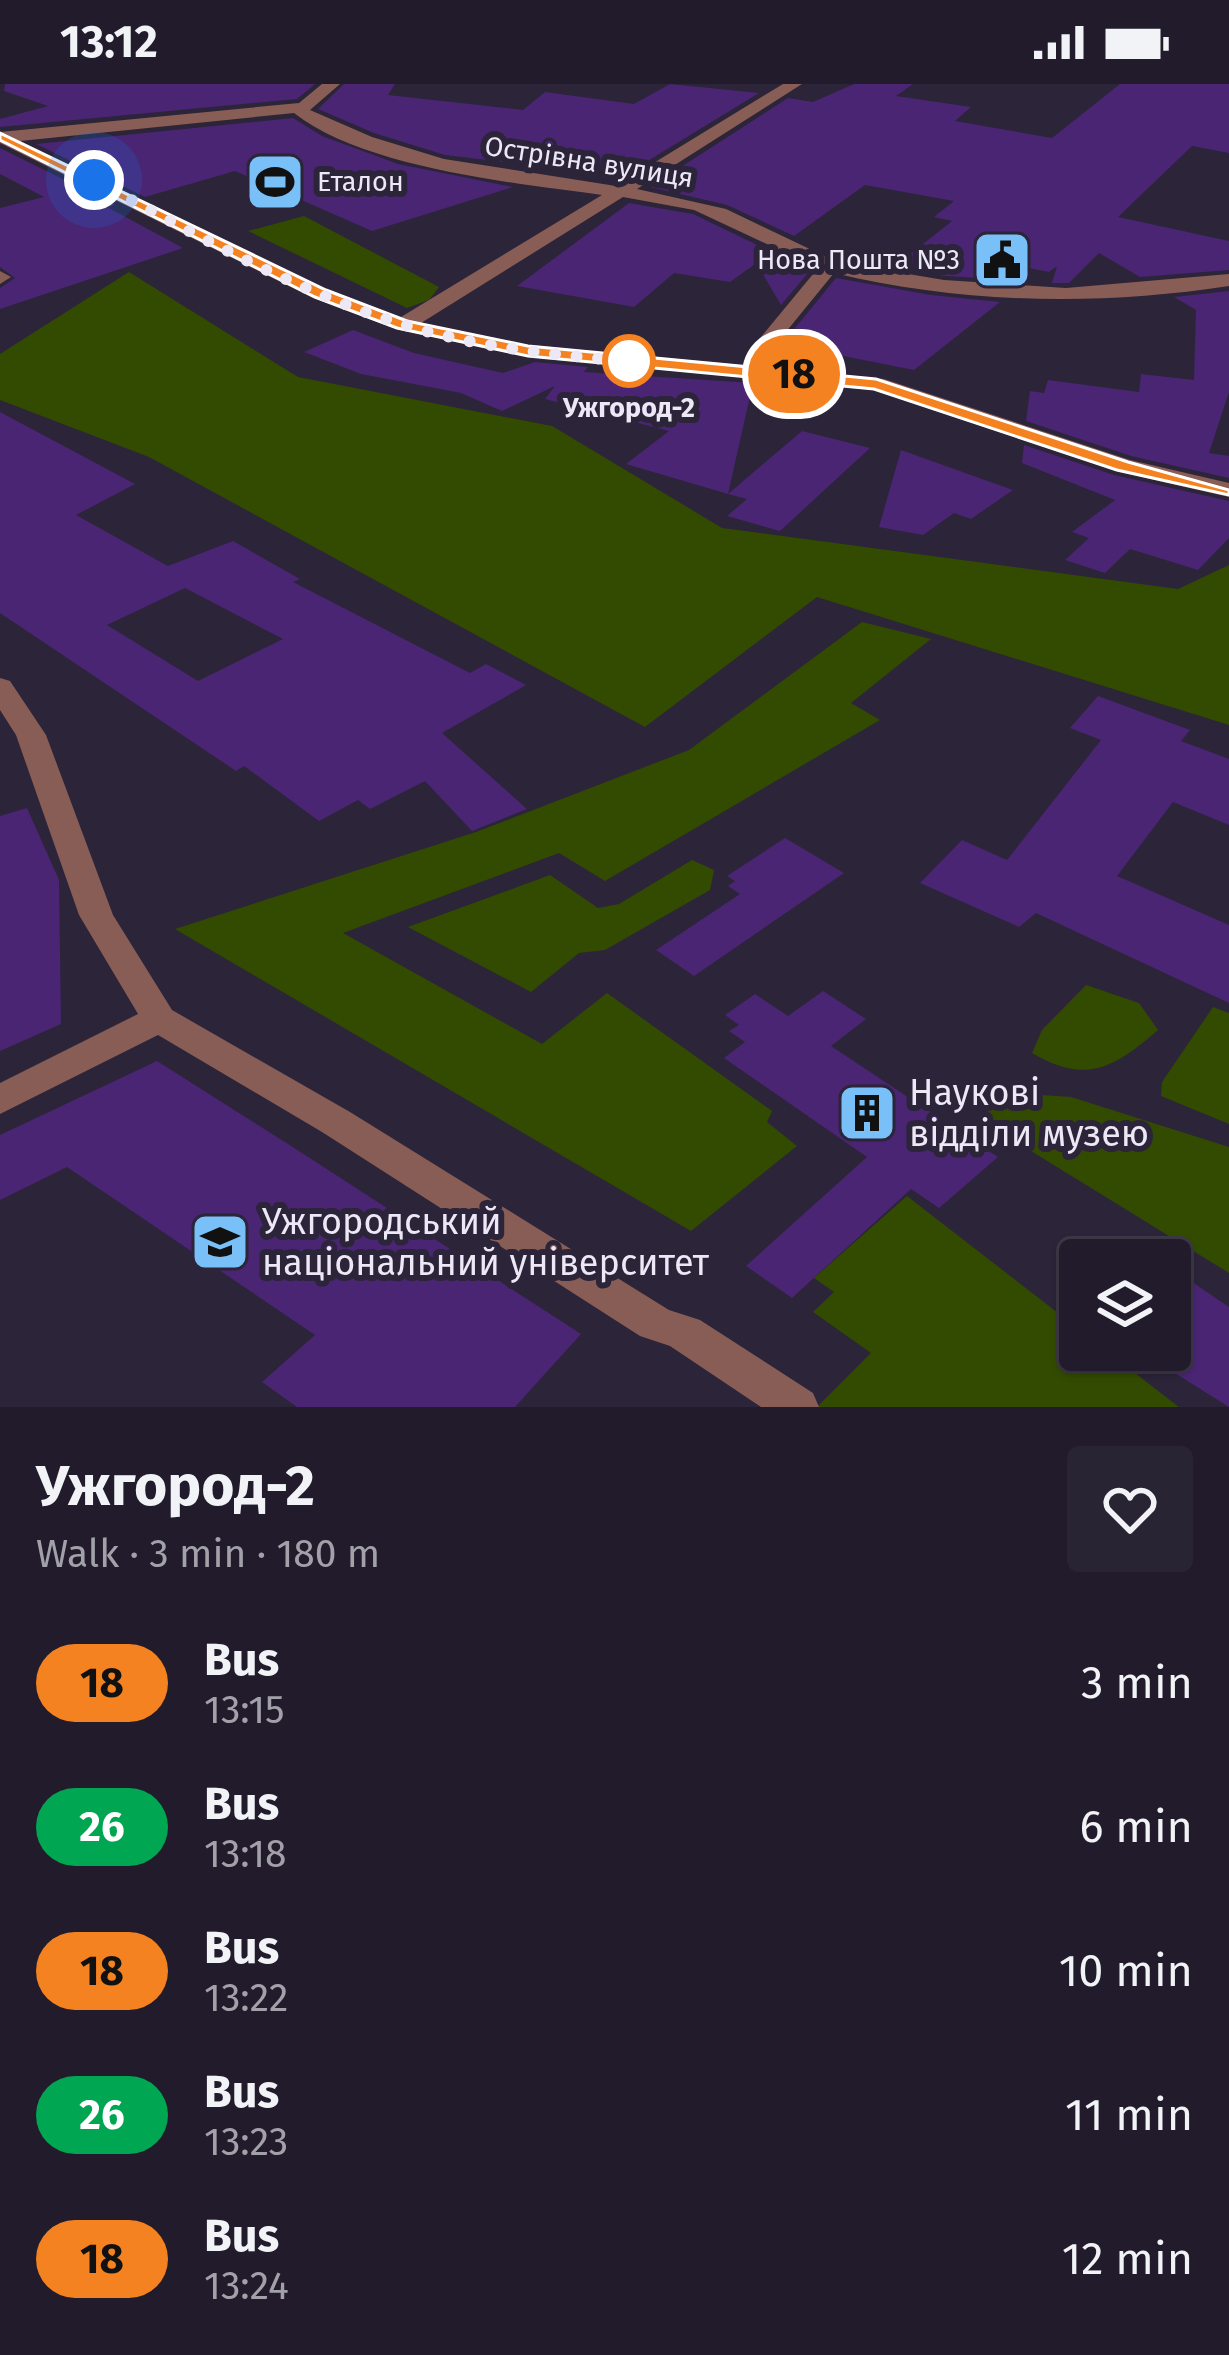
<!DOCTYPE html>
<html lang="en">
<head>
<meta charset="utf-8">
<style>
  :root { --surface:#211b2b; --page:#292433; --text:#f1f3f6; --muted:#a2a1a9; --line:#3e3947 }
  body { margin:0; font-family:"Fira Sans",sans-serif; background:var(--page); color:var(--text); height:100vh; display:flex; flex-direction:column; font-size:45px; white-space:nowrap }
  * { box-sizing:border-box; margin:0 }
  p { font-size:39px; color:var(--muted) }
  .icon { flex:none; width:66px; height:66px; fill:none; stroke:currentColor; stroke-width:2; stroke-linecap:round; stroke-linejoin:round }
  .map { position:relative; height:1323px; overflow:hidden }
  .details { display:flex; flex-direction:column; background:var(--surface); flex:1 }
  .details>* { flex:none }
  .badge { padding:0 24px; border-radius:39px; font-size:42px; line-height:78px }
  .controls { position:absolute; left:1059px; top:1155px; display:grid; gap:24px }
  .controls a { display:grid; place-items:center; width:132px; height:132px; border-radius:12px; background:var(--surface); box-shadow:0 3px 9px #0004,0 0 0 3px var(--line); font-size:60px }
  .you { position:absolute; width:60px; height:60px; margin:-30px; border:9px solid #fff; border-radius:50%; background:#1a73e8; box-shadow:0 0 0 18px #1a73e833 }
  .map>.badge { position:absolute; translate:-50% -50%; box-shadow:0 0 0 6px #fff }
  .round { display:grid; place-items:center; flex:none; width:126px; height:126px; border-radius:12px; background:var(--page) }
  .headline { display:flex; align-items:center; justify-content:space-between; height:204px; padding:0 36px }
  h1 { font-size:57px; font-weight:700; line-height:90px }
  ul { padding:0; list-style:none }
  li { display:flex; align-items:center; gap:36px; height:144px; padding:0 36px }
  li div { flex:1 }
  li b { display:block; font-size:45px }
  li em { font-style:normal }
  li .badge { min-width:132px; font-weight:700; text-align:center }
  .status { display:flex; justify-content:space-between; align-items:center; height:84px; padding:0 60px; background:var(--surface); direction:ltr }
  .status svg { height:33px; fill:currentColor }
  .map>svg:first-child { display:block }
  .green { fill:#324b00 }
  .building { fill:#4a2573; fill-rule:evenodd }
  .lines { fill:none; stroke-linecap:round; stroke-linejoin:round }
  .minor { fill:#885d56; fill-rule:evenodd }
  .line { fill:#f58220; stroke:#fff; stroke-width:3 }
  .walk { stroke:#ede8f6; stroke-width:12; stroke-dasharray:0 21.6 }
  .stop-dot { fill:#fff; stroke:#f58220; stroke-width:6 }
  .labels { text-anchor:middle; stroke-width:12; stroke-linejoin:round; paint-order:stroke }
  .far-street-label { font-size:27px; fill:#ede8f6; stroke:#2c2439 }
  .far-poi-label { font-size:27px; fill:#ede8f6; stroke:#2c2439; text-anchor:start }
  .far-stop-label { font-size:27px; font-weight:bold; fill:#ede8f6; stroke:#2c2439 }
  .near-poi-label { font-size:36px; fill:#ede8f6; stroke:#2c2439; text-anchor:start }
</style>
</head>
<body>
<div class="status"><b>13:12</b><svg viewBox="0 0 49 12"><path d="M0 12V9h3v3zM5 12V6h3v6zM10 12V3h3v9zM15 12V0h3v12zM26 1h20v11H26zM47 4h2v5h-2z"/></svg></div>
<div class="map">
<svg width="1229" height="1323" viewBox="0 0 1229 1323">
  <rect width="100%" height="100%" fill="#2c2439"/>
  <path class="green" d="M 304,132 L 439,203 L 429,216 L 407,224 L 248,147 Z
    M 129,188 L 298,293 L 552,342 L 722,444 L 1178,505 L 1229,481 L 1229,641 L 817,513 L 645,643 L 149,373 L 0,316 L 0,270 Z
    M 862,538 L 931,555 L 851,619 L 880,636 L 605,797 L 559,769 L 343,849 L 542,960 L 607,909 L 772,1027 L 767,1038 L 797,1062 L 691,1147 L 175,845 L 476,748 L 689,666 Z
    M 692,776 L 714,786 L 710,806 L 605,866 L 579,869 L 531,908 L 408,843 L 550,791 L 598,824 L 619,820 Z
    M 1086,901 L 1139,919 L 1158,946 C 1114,984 1086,1001 1032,969 L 1042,946 Z
    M 1213,923 L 1229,929 L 1229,1040 L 1161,1012 L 1162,998 Z
    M 997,1008 L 1071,1013 L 1229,1063 L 1229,1189 L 1000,1048 L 979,1013 Z
    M 907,1112 L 1080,1246 L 1080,1266 L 1105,1266 L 1179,1323 L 817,1323 L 871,1269 L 813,1228 L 834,1208 L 814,1194 Z"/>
  <path class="building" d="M 5,0 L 315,0 L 297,15 L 0,43 L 0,35 L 48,22 L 4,7 Z
    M 344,0 L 395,0 L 388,11 L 523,26 L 545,8 L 634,20 L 670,0 L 759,9 L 623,92 L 445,71 L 374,49 L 318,25 Z
    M 854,0 L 913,0 L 896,12 L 971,23 L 955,37 L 1052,54 L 1120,0 L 1229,0 L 1229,69 L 1192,62 L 1118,133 L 1229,157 L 1229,186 L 1140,193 L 1099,169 L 1069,199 L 1052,199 L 1057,182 L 1049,188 L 1024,183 L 1015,196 L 945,192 L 894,183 L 952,137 L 934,133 L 954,117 L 865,101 L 794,152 L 727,121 L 650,103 L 788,14 L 813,18 Z
    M 293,34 L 322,52 L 398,80 L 513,103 L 372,147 L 235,87 L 145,113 L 36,60 Z
    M 0,64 L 115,121 L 107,123 L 183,164 L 0,225 L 0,204 L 15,194 L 0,183 L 0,124 L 44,113 L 0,90 Z
    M 629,119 L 693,130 L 772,168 L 730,198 L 674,189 L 634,223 L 517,202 Z
    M 758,182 L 808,189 L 781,221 Z
    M 836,194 L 931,211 L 1000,218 L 914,286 L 808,265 L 795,244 Z
    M 1229,207 L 1229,308 L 1209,369 L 1229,372 L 1229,394 L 1131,372 L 1026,337 L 1030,307 L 1044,309 L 1048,296 L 1139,308 L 1141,290 L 1194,296 L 1196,226 L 1174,213 Z
    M 353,246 L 414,269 L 503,289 L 535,278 L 588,283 L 584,288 L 753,299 L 728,410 L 626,380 L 669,347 L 545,315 L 555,302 L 502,327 L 461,309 L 361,290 L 304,268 Z
    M 0,328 L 135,400 L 76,431 L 168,482 L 233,457 L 300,495 L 293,498 L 470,589 L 486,580 L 526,601 L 442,649 L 527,725 L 472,747 L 425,697 L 370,725 L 358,716 L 319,737 L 244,682 L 236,687 L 0,529 ZM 185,504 L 283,555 L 198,597 L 107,541 Z
    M 802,347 L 870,364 L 780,447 L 727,432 L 747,415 L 728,410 Z
    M 1024,361 L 1114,391 L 1229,417 L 1229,454 L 1198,486 L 1130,465 L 1105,489 L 1065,476 L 1089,454 L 1072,448 L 1115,416 L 1022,379 Z
    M 901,366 L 1013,406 L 971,435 L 954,429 L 923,451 L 879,443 Z
    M 1098,612 L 1190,646 L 1181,657 L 1229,675 L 1229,741 L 1173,718 L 1117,792 L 1229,841 L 1229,919 L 1036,829 L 1019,843 L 920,799 L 962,756 L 1007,776 L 1101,656 L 1070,644 Z
    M 27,724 L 59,796 L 61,940 L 0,967 L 0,732 Z
    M 785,754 L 844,789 L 694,892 L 656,866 L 740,810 L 728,802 L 735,797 L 727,792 Z
    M 823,907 L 866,935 L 831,962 L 998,1073 L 939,1124 L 911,1105 L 792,1214 L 746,1182 L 867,1073 L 724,974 L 745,958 L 729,947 L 739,941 L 725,931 L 755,910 L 788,932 Z
    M 157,977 L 299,1067 L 581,1250 L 515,1323 L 297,1323 L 262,1298 L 315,1251 L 67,1083 L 0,1116 L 0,1051 Z
    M 1170,1183 L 1229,1223 L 1229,1323 L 1170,1286 Z"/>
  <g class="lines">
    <path class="minor" d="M 322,0 L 340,0 L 310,26 L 372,53 L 444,75 L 616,102 L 783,0 L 802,0 L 637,105 L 726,125 L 837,178 L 944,196 L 1066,204 L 1229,190 L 1229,202 C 1098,222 964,220 834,189 L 781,254 L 773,284 L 884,295 L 1130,376 L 1229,399 L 1229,413 L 1115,387 L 873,306 L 528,273 L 396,245 L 313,214 L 0,59 L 0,48 L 299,19 ZM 294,29 C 364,84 514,99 602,111 L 401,233 L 327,206 L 20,57 ZM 623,113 L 694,126 L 818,184 L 761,253 L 752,282 L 528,261 L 421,239 Z
      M 0,187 L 11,193 L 0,200 Z
      M 0,594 L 10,597 L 46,651 L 113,831 L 172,926 L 350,1028 L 669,1226 L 700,1236 L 813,1309 L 819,1323 L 761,1323 L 670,1262 L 640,1252 L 322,1048 L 158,951 L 0,1030 L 0,999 L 138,930 L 79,831 L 16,651 L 0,626 Z"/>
  </g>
  <path class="line" d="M 0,49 L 326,206 L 407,237 L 528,262 L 876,295 L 1128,378 L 1229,406 L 1229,411 L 1117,386 L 874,305 L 528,272 L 397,244 L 315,213 L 0,56 Z"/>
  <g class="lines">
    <path class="walk" d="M 94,96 C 192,148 294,207 402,240 C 478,264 558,271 638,278 L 629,277"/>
  </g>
  <defs>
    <symbol id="stadium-square" viewBox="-11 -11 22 22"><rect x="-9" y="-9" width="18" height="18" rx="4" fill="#79bff8" stroke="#2c2439"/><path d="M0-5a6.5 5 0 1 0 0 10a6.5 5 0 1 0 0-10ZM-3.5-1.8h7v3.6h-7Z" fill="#111"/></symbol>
    <symbol id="civic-square" viewBox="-11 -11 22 22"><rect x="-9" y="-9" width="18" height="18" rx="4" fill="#79bff8" stroke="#2c2439"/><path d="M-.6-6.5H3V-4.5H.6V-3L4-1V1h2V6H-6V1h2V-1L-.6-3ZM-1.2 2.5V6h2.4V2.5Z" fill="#111"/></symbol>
    <symbol id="building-square" viewBox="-11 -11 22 22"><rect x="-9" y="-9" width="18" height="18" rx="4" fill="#79bff8" stroke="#2c2439"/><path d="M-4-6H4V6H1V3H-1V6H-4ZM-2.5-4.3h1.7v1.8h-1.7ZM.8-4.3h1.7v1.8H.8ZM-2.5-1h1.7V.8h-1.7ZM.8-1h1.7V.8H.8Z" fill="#111"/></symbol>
    <symbol id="university-square" viewBox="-11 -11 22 22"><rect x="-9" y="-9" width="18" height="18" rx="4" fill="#79bff8" stroke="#2c2439"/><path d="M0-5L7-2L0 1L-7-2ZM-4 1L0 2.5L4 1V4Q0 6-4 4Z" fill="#111"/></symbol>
  </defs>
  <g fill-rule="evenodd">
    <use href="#stadium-square" x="242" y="65" width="66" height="66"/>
    <use href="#civic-square" x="969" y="143" width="66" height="66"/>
    <use href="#building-square" x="834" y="996" width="66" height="66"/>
    <use href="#university-square" x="187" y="1125" width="66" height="66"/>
  </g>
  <circle class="stop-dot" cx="629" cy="277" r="24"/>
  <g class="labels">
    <g class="far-street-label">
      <text transform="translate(589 78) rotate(9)" y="9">Острівна вулиця</text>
    </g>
    <g class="far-poi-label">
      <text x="317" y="107">Еталон</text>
      <text x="960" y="185" text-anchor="end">Нова Пошта №3</text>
    </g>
    <g class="far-stop-label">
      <text x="629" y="333">Ужгород-2</text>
    </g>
    <g class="near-poi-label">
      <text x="909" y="1021">Наукові<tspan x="909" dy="41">відділи музею</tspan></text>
      <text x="262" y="1150">Ужгородський<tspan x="262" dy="41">національний університет</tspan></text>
    </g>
  </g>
</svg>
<div class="controls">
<a><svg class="icon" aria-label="layers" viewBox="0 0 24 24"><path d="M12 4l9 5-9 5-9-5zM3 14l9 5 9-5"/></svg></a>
</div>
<div class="you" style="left:94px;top:96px"></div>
<b class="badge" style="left:794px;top:290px;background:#f58220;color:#111">18</b>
</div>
<section class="details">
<div class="headline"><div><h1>Ужгород-2</h1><p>Walk · 3 min · 180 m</p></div><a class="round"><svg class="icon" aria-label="heart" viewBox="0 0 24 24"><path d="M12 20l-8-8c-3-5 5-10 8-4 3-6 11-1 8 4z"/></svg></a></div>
<ul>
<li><span class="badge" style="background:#f58220;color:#111">18</span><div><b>Bus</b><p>13:15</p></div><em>3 min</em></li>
<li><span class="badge" style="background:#00a651;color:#fff">26</span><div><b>Bus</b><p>13:18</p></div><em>6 min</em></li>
<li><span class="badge" style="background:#f58220;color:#111">18</span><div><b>Bus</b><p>13:22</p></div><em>10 min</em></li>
<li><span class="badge" style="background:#00a651;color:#fff">26</span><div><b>Bus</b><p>13:23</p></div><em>11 min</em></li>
<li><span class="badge" style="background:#f58220;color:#111">18</span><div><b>Bus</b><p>13:24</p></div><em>12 min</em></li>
</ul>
</section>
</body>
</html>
